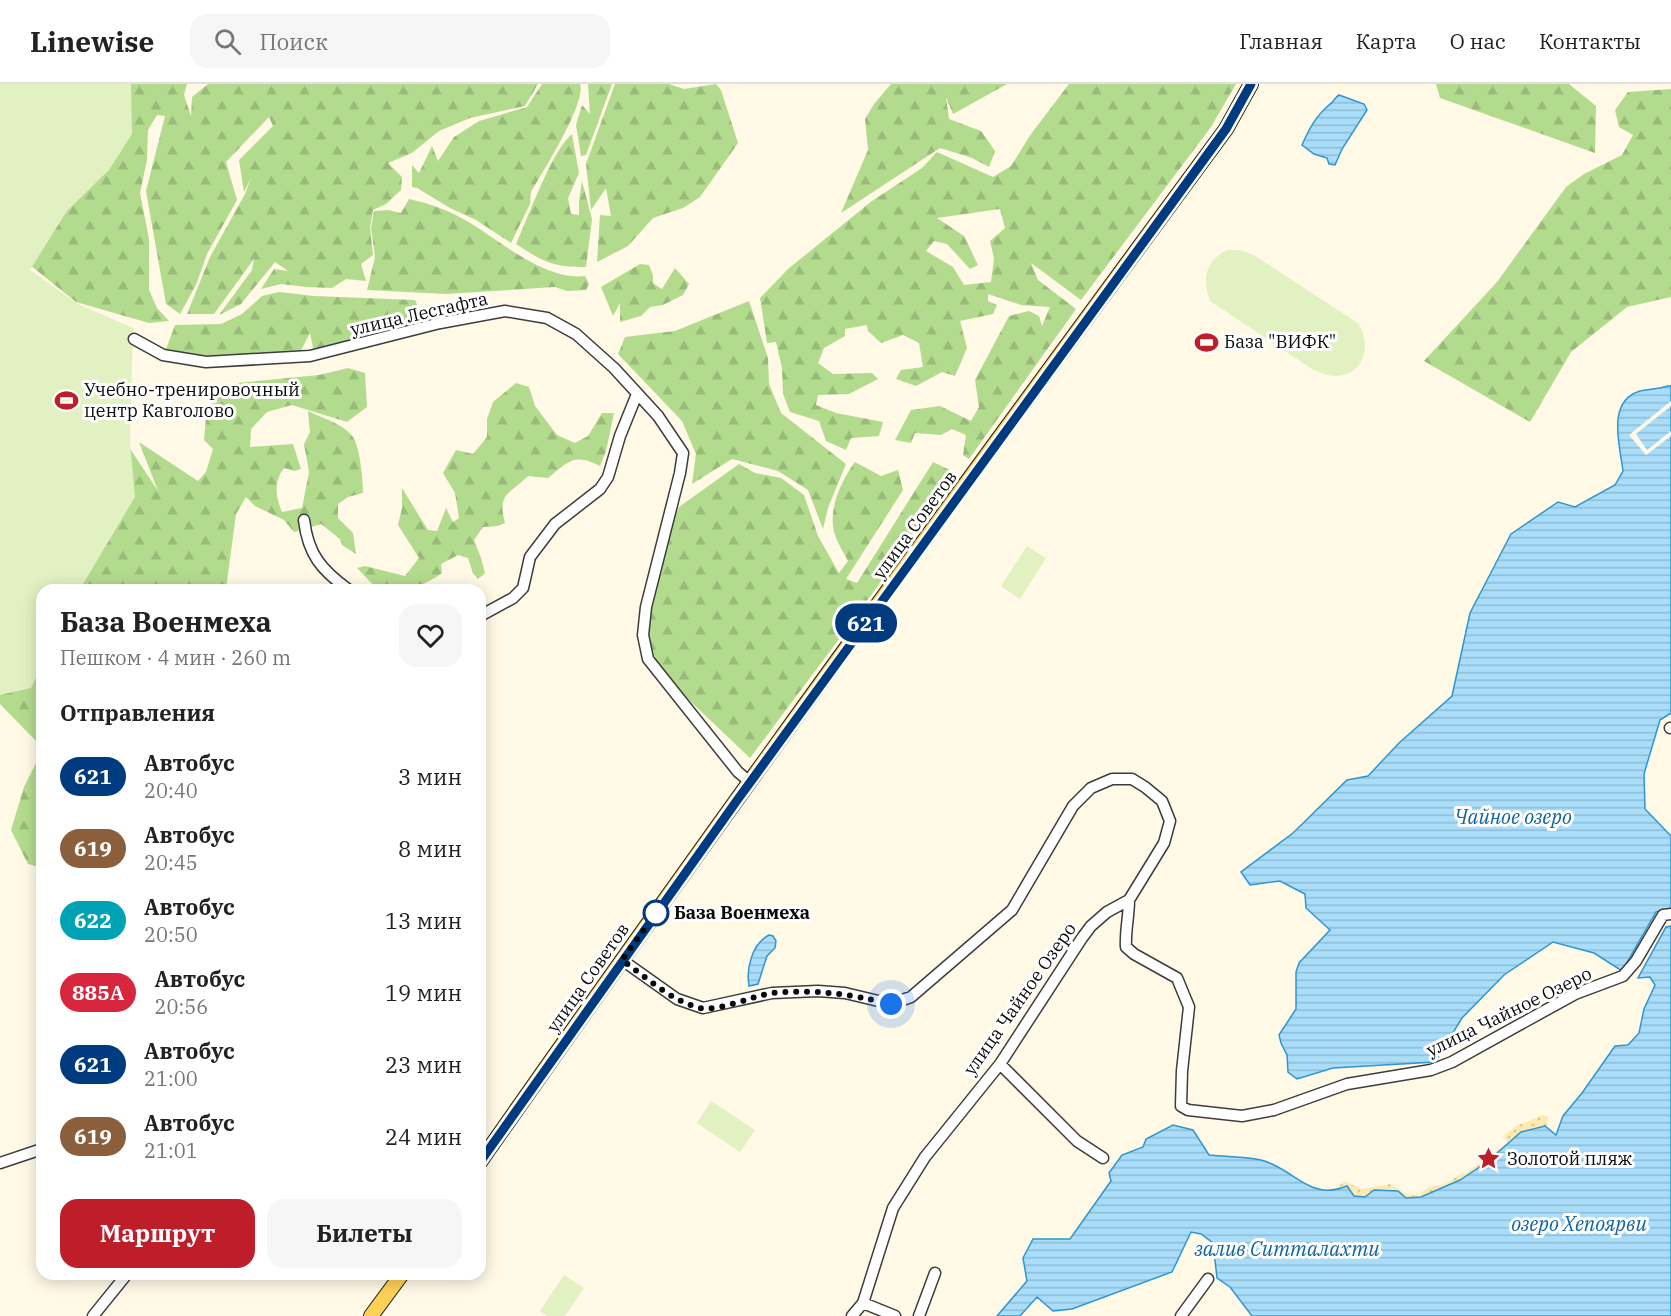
<!DOCTYPE html>
<html lang="ru">
<head>
<meta charset="utf-8">
<style>
  :root { --surface:#fff; --page:#f6f6f6; --text:#222; --muted:#767676; --line:#e0e0e0; --accent:#be1d2a }
  body { margin:0; font-family:"IBM Plex Serif",serif; background:var(--page); color:var(--text); height:100vh; display:flex; flex-direction:column; font-size:22px; white-space:nowrap }
  * { box-sizing:border-box; margin:0 }
  p { font-size:20px; color:var(--muted) }
  .icon { flex:none; width:33px; height:33px; fill:none; stroke:currentColor; stroke-width:2; stroke-linecap:round; stroke-linejoin:round }
  .map { position:relative; flex:1; overflow:hidden }
  .side { position:absolute; left:36px; top:500px; width:450px; height:696px; display:flex; flex-direction:column; background:var(--surface); border-radius:18px; box-shadow:0 3px 15px #0003 }
  .side>* { flex:none }
  .badge { padding:0 12px; border-radius:20px; font-size:21px; line-height:39px }
  .you { position:absolute; width:30px; height:30px; margin:-15px; border:4px solid #fff; border-radius:50%; background:#1a73e8; box-shadow:0 0 0 9px #1a73e833 }
  .map>.badge { position:absolute; translate:-50% -50%; box-shadow:0 0 0 3px #fff }
  h2 { padding:0 24px; font-size:22px; line-height:54px }
  .round { display:grid; place-items:center; flex:none; width:63px; height:63px; border-radius:18px; background:var(--page) }
  .summary { display:flex; align-items:center; justify-content:space-between; height:102px; padding:0 24px }
  h1 { font-size:28px; font-weight:800; line-height:45px }
  .primary-button { display:flex; gap:12px; margin-top:auto; padding:12px 24px }
  .primary-button a { flex:1; height:69px; border-radius:18px; background:var(--accent); color:#fff; font-size:24px; font-weight:800; line-height:69px; text-align:center }
  .primary-button a+a { background:var(--page); color:var(--text) }
  ul { padding:0; list-style:none }
  li { display:flex; align-items:center; gap:18px; height:72px; padding:0 24px }
  li div { flex:1 }
  li b { display:block; font-size:22px }
  li em { font-style:normal }
  li .badge { min-width:66px; font-weight:700; text-align:center }
  header { display:flex; align-items:center; gap:36px; box-sizing:border-box; height:84px; padding:0 30px; background:var(--surface); border-bottom:2px solid var(--line) }
  header strong { font-size:28px }
  nav { display:flex; gap:33px; margin-inline-start:auto; font-size:21px }
  .search { width:420px; height:54px; background:var(--page); display:flex; align-items:center; gap:15px; box-sizing:border-box; padding:0 21px; border-radius:18px; color:var(--muted); font-size:22px }
  .map>svg:first-child { display:block }
  .forest { fill:url(#forest-firs); fill-rule:evenodd }
  .sand { fill:url(#sand-dots) }
  .pitch { fill:#e2f1c2 }
  .water { fill:url(#water-rules); stroke:#2d96d3; stroke-width:1.5 }
  .pier { fill:#fff9e6 }
  .lines { fill:none; stroke-linecap:round; stroke-linejoin:round }
  .minor-casing { stroke:#3d3d3d; stroke-width:13 }
  .major-casing { stroke:#1b1b1b; stroke-width:16 }
  .minor { stroke:#fff; stroke-width:10 }
  .major { stroke:#ffd156; stroke-width:14 }
  .line-casing { stroke:#fff; stroke-width:14 }
  .line { stroke:#003b80; stroke-width:9 }
  .walk { stroke:#0a0a0a; stroke-width:6; stroke-dasharray:0 10.8 }
  .stop-dot { fill:#fff; stroke:#003b80; stroke-width:3 }
  .labels { text-anchor:middle; stroke-width:6; stroke-linejoin:round; paint-order:stroke }
  .street-label { font-size:18px; fill:#0a0a0a; stroke:#fff }
  .poi-label { font-size:18px; fill:#0a0a0a; stroke:#fff; text-anchor:start }
  .stop-label { font-size:18px; font-weight:bold; fill:#0a0a0a; stroke:#fff; text-anchor:start }
  .water-label { font-size:20px; font-style:italic; fill:#0f659f; stroke:#fff }
</style>
</head>
<body>
<header>
<strong>Linewise</strong>
<div class="search"><svg class="icon" aria-label="search" viewBox="0 0 24 24"><circle cx="10" cy="10" r="6"/><path d="M15 15l6 6"/></svg>Поиск</div>
<nav><a>Главная</a><a>Карта</a><a>О нас</a><a>Контакты</a></nav>
</header>
<div class="map">
<svg width="1671" height="1232" viewBox="0 0 1671 1232">
  <defs>
    <pattern id="forest-firs" width="22" height="20" patternUnits="userSpaceOnUse" patternTransform="scale(1.5)"><rect width="22" height="20" fill="#b3db8e"/><path d="M5 1l3.5 6h-7zM16 11l3.5 6h-7z" fill="#99bb79"/></pattern>
    <pattern id="sand-dots" width="8" height="8" patternUnits="userSpaceOnUse" patternTransform="scale(1.5)"><rect width="8" height="8" fill="#fdeab0"/><path d="M2 2h.1M6 6h.1" fill="none" stroke="#d8c796" stroke-width="1.8" stroke-linecap="round"/></pattern>
    <pattern id="water-rules" width="6" height="5" patternUnits="userSpaceOnUse" patternTransform="scale(1.5)"><rect width="6" height="5" fill="#a9ddf9"/><path d="M0 2.5h6" fill="none" stroke="#90bcd4"/></pattern>
  </defs>
  <rect width="100%" height="100%" fill="#fff9e6"/>
  <path class="forest" d="M 119,0 L 187,0 L 184,11 L 191,32 L 192,13 L 208,0 L 538,0 L 525,22 L 470,34 L 439,47 L 412,69 L 388,79 L 402,93 L 401,106 L 386,120 L 373,126 L 370,143 L 373,171 L 361,180 L 366,197 L 346,195 L 332,204 L 307,203 L 281,200 L 261,205 L 274,185 L 288,187 L 275,178 L 241,220 L 219,231 L 252,186 L 254,175 L 214,230 L 187,230 L 210,173 L 245,110 L 251,94 L 244,108 L 239,76 L 273,42 L 269,33 L 226,78 L 237,116 L 207,170 L 196,201 L 180,230 L 166,220 L 146,107 L 165,32 L 157,31 L 148,46 L 147,76 L 140,109 L 149,155 L 149,206 L 157,224 L 169,237 L 149,239 L 76,218 L 25,177 Z
    M 542,0 L 580,0 C 587,18 542,89 531,108 L 530,120 L 511,159 L 476,136 L 450,124 L 417,104 L 412,103 L 412,81 L 419,89 L 432,62 L 438,77 L 454,53 L 479,37 L 527,23 Z
    M 588,0 L 612,0 L 586,71 L 581,72 L 576,41 L 582,21 L 590,30 Z
    M 615,0 L 669,0 L 684,5 L 716,0 L 721,6 L 738,59 L 700,113 L 683,124 L 653,134 L 628,162 L 597,178 L 600,131 L 611,132 L 606,104 L 591,126 L 586,80 Z
    M 891,0 L 1007,0 L 953,30 L 946,13 L 949,35 L 981,47 L 995,67 L 989,83 L 972,74 L 940,64 L 841,129 L 868,66 L 865,35 L 874,20 Z
    M 1069,0 L 1236,0 L 1211,43 L 1081,216 L 1031,179 L 1038,196 L 1076,225 L 969,375 L 963,371 L 966,351 L 952,345 L 941,351 L 915,349 L 911,359 L 895,356 L 911,326 L 940,322 L 971,337 L 979,323 L 975,296 L 1009,232 L 1029,227 L 1039,232 L 1042,242 L 1050,223 L 1021,221 L 988,210 L 988,217 L 997,221 L 993,230 L 960,237 L 967,264 L 955,292 L 942,288 L 916,302 L 896,295 L 901,286 L 923,283 L 919,259 L 903,251 L 881,259 L 868,247 L 867,241 L 845,245 L 845,252 L 824,264 L 818,279 L 833,290 L 872,289 L 878,295 L 849,310 L 818,311 L 816,321 L 836,329 L 883,338 L 879,352 L 851,354 L 846,366 L 826,357 L 819,337 L 790,328 L 783,310 L 782,284 L 776,258 L 767,259 L 760,214 L 788,185 L 872,117 L 922,84 L 937,68 L 993,93 L 1011,82 L 1031,50 ZM 1000,125 L 1005,144 L 990,157 L 994,174 L 991,198 L 964,201 L 953,183 L 926,167 L 934,157 L 947,160 L 970,185 L 978,181 L 964,152 L 937,134 Z
    M 1436,0 L 1569,0 L 1596,22 L 1595,69 L 1440,14 Z
    M 1671,5 L 1671,213 L 1627,223 L 1571,268 L 1530,338 L 1424,277 L 1497,198 L 1566,103 L 1584,90 L 1622,71 L 1633,51 L 1619,43 L 1615,26 L 1628,8 Z
    M 572,50 L 579,89 L 568,114 L 571,130 L 579,131 L 579,117 L 582,97 L 592,135 L 586,183 C 552,183 544,178 516,160 C 528,134 552,66 572,50 Z
    M 409,115 C 428,119 448,126 465,136 C 500,156 544,197 585,192 L 589,200 L 586,206 L 567,207 L 555,203 L 446,210 L 367,206 L 375,173 L 371,144 L 374,127 L 388,126 L 401,129 Z
    M 640,180 L 649,181 L 653,191 L 653,199 L 662,205 L 675,184 L 689,200 L 683,211 L 663,221 L 650,223 L 641,232 L 620,238 L 620,219 L 613,232 L 601,203 Z
    M 279,208 L 314,212 L 415,216 L 427,243 L 314,269 L 310,249 L 299,270 L 220,275 L 165,268 L 175,241 L 221,240 L 242,230 L 262,212 Z
    M 749,217 L 768,274 L 769,300 L 781,329 L 846,380 L 828,424 L 823,445 L 808,406 L 778,387 L 732,375 L 692,400 L 696,370 L 682,337 L 618,270 L 625,253 L 675,247 Z
    M 348,284 L 365,289 L 367,323 L 347,338 L 292,321 L 267,328 L 251,345 L 250,363 L 293,360 L 301,385 L 295,387 L 284,384 C 274,397 275,412 282,428 L 302,424 L 309,388 L 304,360 L 310,348 L 308,327 C 322,334 344,340 353,353 C 360,363 363,397 363,409 L 348,413 L 338,420 L 338,434 L 353,449 L 356,470 L 342,461 L 340,455 L 321,440 L 294,448 L 284,436 L 255,422 L 246,413 L 236,430 L 226,505 L 73,506 L 129,363 L 158,407 L 139,358 L 198,397 L 206,388 L 213,365 L 204,356 L 206,333 L 218,310 L 237,299 L 319,291 Z
    M 516,299 L 529,303 L 535,322 L 557,351 L 575,359 L 588,352 L 602,329 L 614,329 L 606,367 L 600,382 C 574,369 569,377 548,394 L 528,392 C 509,411 497,409 505,439 L 498,442 L 483,443 L 474,456 L 481,474 L 485,489 L 478,495 L 473,489 L 468,474 L 458,471 L 441,480 L 442,489 C 418,506 406,506 377,505 L 357,484 L 365,482 L 405,492 L 419,474 L 398,441 L 402,424 L 402,404 L 428,446 L 437,447 L 446,424 L 453,438 L 459,434 L 455,409 L 443,389 L 456,366 L 473,370 L 487,353 L 487,335 L 493,318 Z
    M 855,378 L 881,392 L 898,386 L 903,406 L 846,495 L 857,499 L 933,378 L 956,389 L 863,523 L 750,674 L 669,597 L 648,562 L 652,523 L 665,455 L 679,423 L 739,380 L 755,389 L 781,394 L 804,411 L 818,452 L 839,489 L 848,477 C 844,469 838,460 835,451 C 827,426 841,397 855,378 Z
    M 42,534 L 42,784 L 28,780 L 11,746 L 24,703 L 41,669 L 37,658 L 0,620 L 0,546 Z"/>
  <path class="sand" d="M 1543,1031 L 1548,1033 L 1547,1041 L 1556,1051 L 1521,1048 C 1493,1077 1447,1112 1406,1114 C 1393,1103 1378,1103 1365,1113 L 1354,1112 L 1347,1102 L 1335,1107 L 1344,1097 L 1361,1105 L 1391,1100 L 1406,1110 L 1419,1111 C 1432,1098 1434,1105 1447,1099 C 1455,1095 1455,1091 1465,1090 L 1507,1059 L 1505,1051 L 1516,1042 Z"/>
  <path class="pitch" d="M 0,0 L 131,0 L 132,50 L 109,86 L 67,127 L 30,186 L 78,220 L 133,244 L 130,358 L 135,413 L 80,505 L 42,506 L 42,581 L 31,604 L 0,611 Z
    M 1228,166 L 1240,166 L 1252,170 L 1358,239 C 1372,261 1365,291 1335,292 C 1326,292 1319,288 1312,285 L 1210,217 C 1202,195 1205,176 1228,166 Z
    M 1027,462 L 1046,474 L 1020,515 L 1001,502 Z
    M 711,1017 L 755,1046 L 740,1068 L 697,1039 Z
    M 564,1191 L 584,1204 L 565,1232 L 547,1232 L 540,1227 Z"/>
  <path class="water" d="M 1339,11 L 1364,20 L 1367,26 L 1342,65 L 1335,81 L 1329,80 L 1327,74 L 1314,70 L 1302,61 C 1309,45 1316,32 1329,21 C 1334,18 1334,14 1339,11 Z
    M 1668,302 L 1671,302 L 1671,629 L 1660,636 L 1644,690 L 1645,725 L 1671,752 L 1671,825 L 1656,828 L 1622,887 L 1594,869 L 1553,858 L 1504,891 L 1462,934 L 1435,978 L 1333,984 L 1297,995 L 1288,988 L 1287,971 L 1281,959 L 1279,951 L 1296,925 L 1296,888 L 1299,879 L 1330,846 L 1306,824 L 1305,810 L 1280,797 L 1250,801 L 1241,788 L 1293,749 L 1347,696 L 1368,692 L 1399,659 L 1452,612 L 1470,529 L 1511,450 L 1558,418 L 1575,423 L 1615,401 L 1623,387 C 1620,362 1606,317 1640,307 C 1649,305 1658,305 1668,302 Z
    M 1671,842 L 1671,1232 L 1252,1232 L 1230,1203 L 1217,1194 L 1213,1159 L 1201,1150 L 1191,1148 L 1172,1188 L 1072,1225 L 1053,1227 L 1037,1213 L 1020,1232 L 997,1232 L 1027,1197 L 1023,1174 L 1033,1155 L 1070,1155 L 1111,1097 L 1109,1089 L 1122,1071 L 1143,1063 L 1146,1055 L 1173,1041 L 1193,1046 L 1209,1071 C 1225,1073 1246,1072 1261,1076 C 1294,1084 1309,1118 1347,1102 L 1354,1112 L 1365,1113 L 1374,1106 L 1398,1107 L 1406,1114 L 1421,1113 L 1460,1096 L 1487,1078 L 1521,1048 L 1545,1042 L 1556,1051 L 1563,1032 L 1582,1009 L 1615,962 L 1628,961 L 1639,949 L 1644,925 L 1655,901 L 1650,893 L 1638,894 L 1666,843 Z
    M 769,851 L 773,852 L 776,857 L 775,864 L 767,872 L 758,900 L 749,902 C 746,884 752,860 769,851 Z"/>
  <path class="pier" d="M 1671,317 L 1671,322 L 1636,350 L 1647,366 L 1671,347 L 1671,352 L 1646,371 L 1629,351 Z"/>
  <g class="lines">
    <defs>
      <path id="minor" d="M 134,255 L 163,271 L 206,278 L 310,272 L 440,239 L 505,227 L 547,234 L 576,250 L 614,284 L 658,332 L 683,369 L 680,389 L 646,523 L 643,551 L 648,575 L 738,688 L 750,698
        M 304,436 C 308,470 321,486 349,506
        M 480,532 L 513,514 L 523,504 L 530,473 L 555,440 L 600,405 L 608,393 L 620,352 L 637,310
        M 1670,644 L 1671,644
        M 1129,816 C 1129,832 1125,847 1126,863 L 1134,870 L 1177,894 L 1189,923 L 1182,987 L 1181,1022 L 1188,1026 L 1242,1032 L 1274,1026 L 1347,1000 L 1431,986 L 1452,978 L 1575,910 L 1623,892 L 1636,877 L 1663,831 L 1671,830
        M 622,876 L 677,915 L 703,924 L 772,909 L 818,907 L 845,909 L 891,920 L 911,913 L 1012,826 L 1073,722 L 1091,704 L 1112,695 L 1132,695 L 1145,703 L 1162,717 L 1170,737 L 1164,759 L 1129,816 L 1107,828 L 1091,842 L 1082,854 L 1000,980 L 925,1073 L 893,1124 L 863,1219 L 852,1232
        M 1000,980 L 1077,1057 L 1103,1074
        M 0,1079 L 42,1065
        M 863,1219 L 895,1232
        M 93,1232 L 127,1190
        M 919,1232 L 935,1189
        M 1181,1232 L 1208,1195"/>
      <path id="major" d="M 480,1078 C 723,730 974,387 1226,45 L 1251,0
        M 371,1232 L 402,1190"/>
    </defs>
    <use href="#minor" class="minor-casing"/>
    <use href="#major" class="major-casing"/>
    <use href="#minor" class="minor"/>
    <use href="#major" class="major"/>
  </g>
  <g class="lines">
    <defs>
      <path id="line" d="M 480,1078 L 738,715 L 1226,45 L 1251,0"/>
    </defs>
    <use href="#line" class="line-casing"/>
    <use href="#line" class="line"/>
    <path class="walk" d="M 656,829 L 622,876 C 646,893 671,917 700,924 C 717,928 753,912 772,909 C 815,905 849,910 891,920"/>
  </g>
  <defs>
    <symbol id="stadium-bare" viewBox="-9 -9 18 18"><path d="M0-5a6.5 5 0 1 0 0 10a6.5 5 0 1 0 0-10ZM-3.5-1.8h7v3.6h-7Z" fill="#be1d2a" stroke="#fff" stroke-width="2.5" paint-order="stroke"/></symbol>
    <symbol id="sight-bare" viewBox="-9 -9 18 18"><path d="M0-6L1.8-2.2L6-1.7L2.9 1.2L3.7 5.4L0 3.3L-3.7 5.4L-2.9 1.2L-6-1.7L-1.8-2.2Z" fill="#be1d2a" stroke="#fff" stroke-width="2.5" paint-order="stroke"/></symbol>
  </defs>
  <g fill-rule="evenodd">
    <use href="#stadium-bare" x="1190" y="242" width="33" height="33"/>
    <use href="#stadium-bare" x="50" y="300" width="33" height="33"/>
    <use href="#sight-bare" x="1472" y="1058" width="33" height="33"/>
  </g>
  <circle class="stop-dot" cx="656" cy="829" r="12"/>
  <g class="labels">
    <g class="street-label">
      <text transform="translate(419 230) rotate(-13)" y="6">улица Лесгафта</text>
      <text transform="translate(915 441) rotate(-54)" y="6">улица Советов</text>
      <text transform="translate(588 894) rotate(-55)" y="6">улица Советов</text>
      <text transform="translate(1020 915) rotate(-55)" y="6">улица Чайное Озеро</text>
      <text transform="translate(1509 928) rotate(-26)" y="6">улица Чайное Озеро</text>
    </g>
    <g class="poi-label">
      <text x="1224" y="264">База "ВИФК"</text>
      <text x="84" y="312">Учебно-тренировочный<tspan x="84" dy="21">центр Кавголово</tspan></text>
      <text x="1507" y="1081">Золотой пляж</text>
    </g>
    <g class="stop-label">
      <text x="674" y="835">База Военмеха</text>
    </g>
    <g class="water-label">
      <text x="1513" y="740">Чайное озеро</text>
      <text x="1579" y="1147">озеро Хепоярви</text>
      <text x="1287" y="1172">залив Ситталахти</text>
    </g>
  </g>
</svg>
<div class="you" style="left:891px;top:920px"></div>
<b class="badge" style="left:866px;top:539px;background:#003b80;color:#fff">621</b>
<section class="side">
<div class="summary"><div><h1>База Военмеха</h1><p>Пешком · 4 мин · 260 m</p></div><a class="round"><svg class="icon" aria-label="heart" viewBox="0 0 24 24"><path d="M12 20l-8-8c-3-5 5-10 8-4 3-6 11-1 8 4z"/></svg></a></div>
<h2>Отправления</h2>
<ul>
<li><span class="badge" style="background:#003b80;color:#fff">621</span><div><b>Автобус</b><p>20:40</p></div><em>3 мин</em></li>
<li><span class="badge" style="background:#8b5e3c;color:#fff">619</span><div><b>Автобус</b><p>20:45</p></div><em>8 мин</em></li>
<li><span class="badge" style="background:#00a3b4;color:#fff">622</span><div><b>Автобус</b><p>20:50</p></div><em>13 мин</em></li>
<li><span class="badge" style="background:#d7263d;color:#fff">885А</span><div><b>Автобус</b><p>20:56</p></div><em>19 мин</em></li>
<li><span class="badge" style="background:#003b80;color:#fff">621</span><div><b>Автобус</b><p>21:00</p></div><em>23 мин</em></li>
<li><span class="badge" style="background:#8b5e3c;color:#fff">619</span><div><b>Автобус</b><p>21:01</p></div><em>24 мин</em></li>
</ul>
<div class="primary-button"><a>Маршрут</a><a>Билеты</a></div>
</section>
</div>
</body>
</html>
